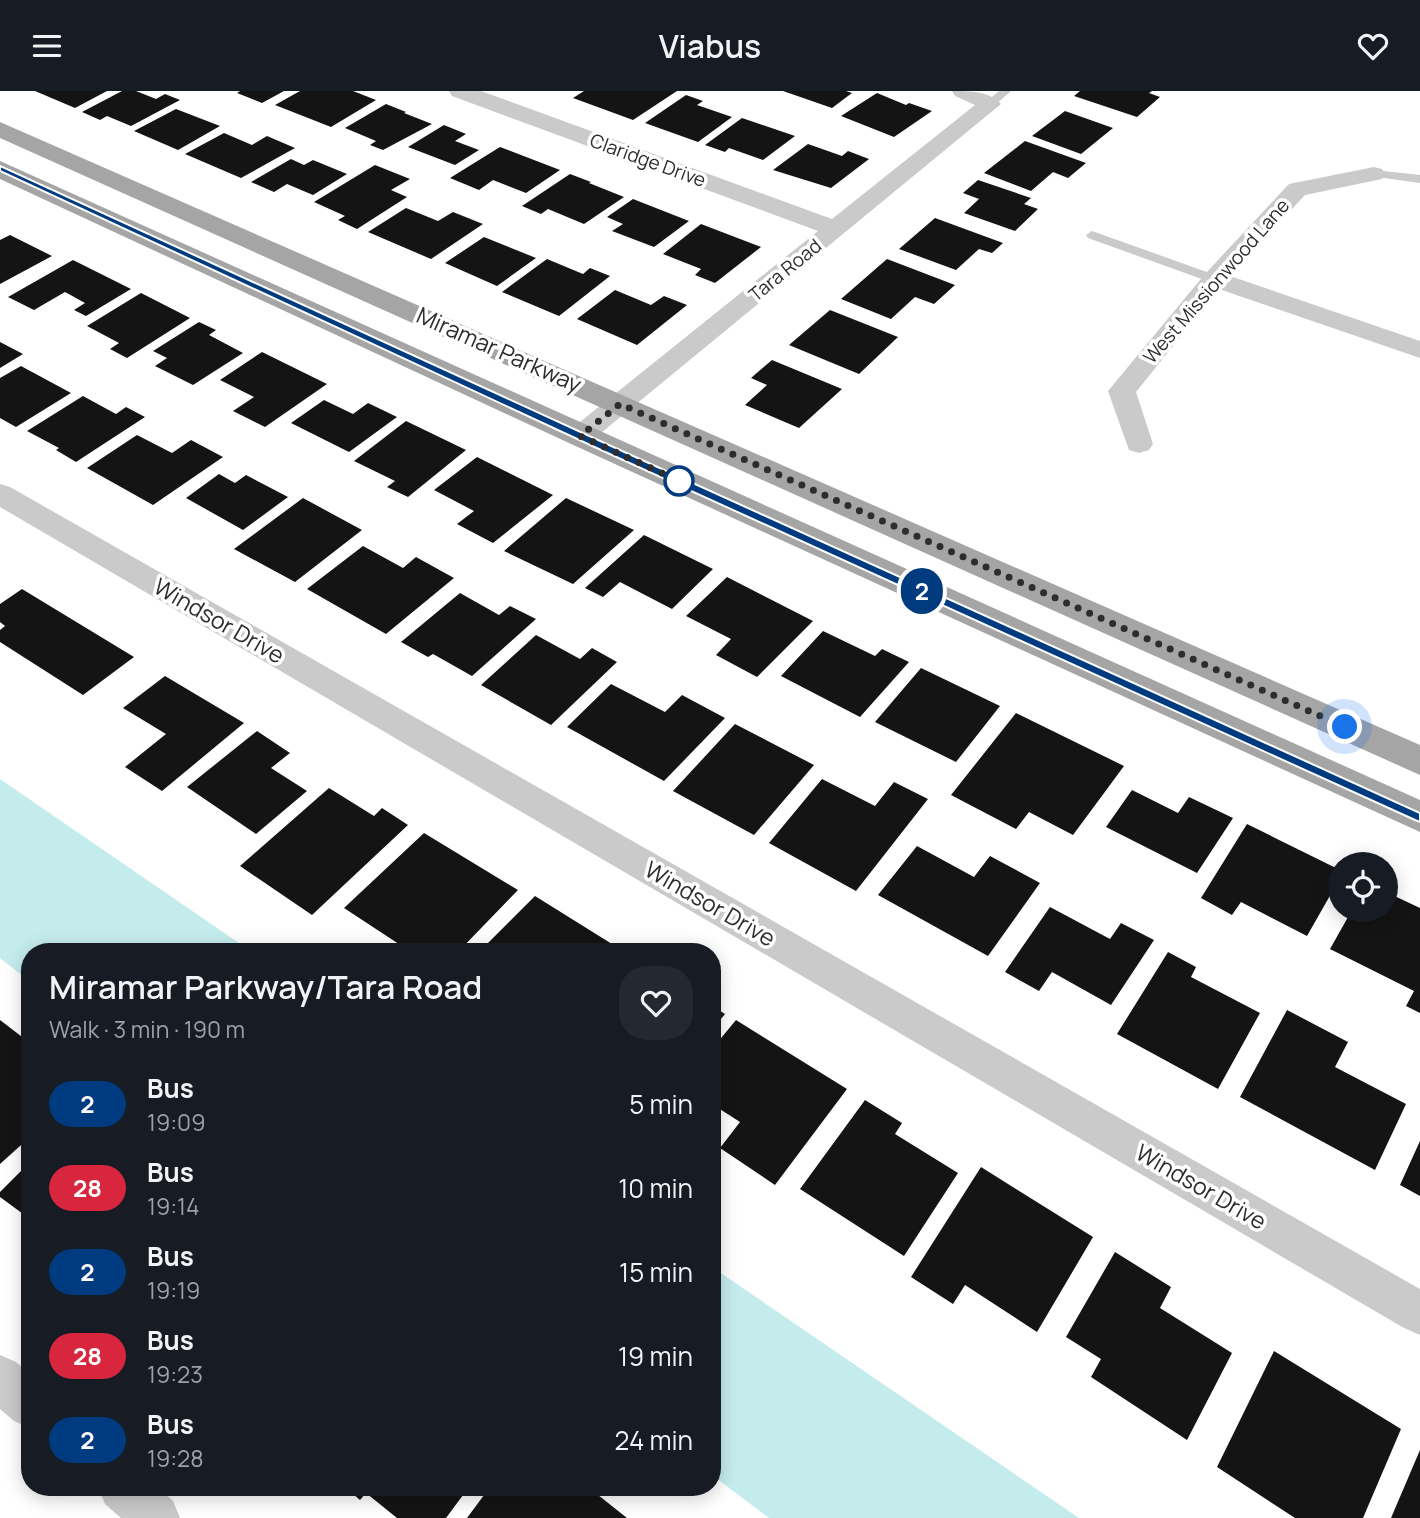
<!DOCTYPE html>
<html lang="en">
<head>
<meta charset="utf-8">
<style>
  :root { --surface:#171b24; --page:#242831; --text:#f1f3f6; --muted:#9ea1a6 }
  body { margin:0; font-family:Manrope,sans-serif; background:var(--page); color:var(--text); height:100vh; display:flex; flex-direction:column; font-size:26px; white-space:nowrap }
  * { box-sizing:border-box; margin:0 }
  p { font-size:23px; color:var(--muted) }
  .icon { flex:none; width:38px; height:38px; fill:none; stroke:currentColor; stroke-width:2; stroke-linecap:round; stroke-linejoin:round }
  .map { position:relative; flex:1; overflow:hidden }
  .sheet { position:absolute; left:21px; top:852px; width:700px; height:553px; display:flex; flex-direction:column; background:var(--surface); border-radius:28px; box-shadow:0 4px 18px #0003 }
  .sheet>* { flex:none }
  .badge { padding:0 14px; border-radius:23px; font-size:24px; line-height:46px }
  .controls { position:absolute; left:1328px; top:761px; display:grid; gap:14px }
  .controls a { display:grid; place-items:center; width:70px; height:70px; border-radius:50%; background:var(--surface); box-shadow:0 4px 18px #0003; font-size:35px }
  .you { position:absolute; width:35px; height:35px; margin:-18px; border:5px solid #fff; border-radius:50%; background:#1a73e8; box-shadow:0 0 0 10px #1a73e833 }
  .map>.badge { position:absolute; translate:-50% -50%; box-shadow:0 0 0 4px #fff }
  .round { display:grid; place-items:center; flex:none; width:74px; height:74px; border-radius:28px; background:var(--page) }
  .head { display:flex; align-items:center; justify-content:space-between; height:119px; padding:0 28px }
  h1 { font-size:33px; font-weight:600; line-height:52px }
  ul { padding:0; list-style:none }
  li { display:flex; align-items:center; gap:21px; height:84px; padding:0 28px }
  li div { flex:1 }
  li b { display:block; font-size:26px }
  li em { font-style:normal }
  li .badge { min-width:77px; font-weight:700; text-align:center }
  header { display:flex; justify-content:space-between; align-items:center; height:91px; padding:0 28px; background:var(--surface); font-size:32px; font-weight:600 }
  .map>svg:first-child { display:block }
  .water { fill:#c5eced }
  .building { fill:#141414 }
  .lines { fill:none; stroke-linecap:round; stroke-linejoin:round }
  .lane { fill:#cacaca; fill-rule:evenodd }
  .street { fill:#cacaca; fill-rule:evenodd }
  .primary { fill:#a5a5a5; fill-rule:evenodd }
  .line { fill:#003b80; stroke:#fff; stroke-width:2 }
  .walk { stroke:#2d2d2d; stroke-width:7; stroke-dasharray:0 12.6 }
  .stop-dot { fill:#fff; stroke:#003b80; stroke-width:3.5 }
  .labels { text-anchor:middle; stroke-width:7; stroke-linejoin:round; paint-order:stroke }
  .far-street-label { font-size:19px; fill:#2d2d2d; stroke:#fff }
  .street-label { font-size:23px; fill:#2d2d2d; stroke:#fff }
</style>
</head>
<body>
<header><svg class="icon" aria-label="menu" viewBox="0 0 24 24"><path d="M4 6h16M4 12h16M4 18h16"/></svg>Viabus<svg class="icon" aria-label="heart" viewBox="0 0 24 24"><path d="M12 20l-8-8c-3-5 5-10 8-4 3-6 11-1 8 4z"/></svg></header>
<div class="map">
<svg width="1420" height="1427" viewBox="0 0 1420 1427">
  <rect width="100%" height="100%" fill="#fff"/>
  <path class="water" d="M 0,688 L 252,861 L 30,861 L 30,891 L 0,867 Z
    M 712,1176 L 1079,1427 L 769,1427 L 712,1384 Z"/>
  <path class="building" d="M 35,0 L 107,0 L 75,17 Z
    M 122,0 L 136,0 L 156,8 L 165,3 L 180,9 L 131,35 L 107,25 L 100,29 L 82,21 Z
    M 240,0 L 284,0 L 262,12 L 237,2 Z
    M 300,0 L 353,0 L 376,9 L 331,36 L 275,14 Z
    M 584,0 L 677,0 L 633,29 L 573,7 Z
    M 783,0 L 846,0 L 852,2 L 832,17 Z
    M 1080,0 L 1152,0 L 1149,2 L 1160,6 L 1137,26 L 1074,5 Z
    M 877,2 L 906,14 L 909,12 L 932,20 L 894,46 L 841,25 Z
    M 686,4 L 703,10 L 697,14 L 732,26 L 698,51 L 645,32 Z
    M 386,13 L 406,21 L 404,22 L 432,33 L 383,59 L 370,54 L 376,50 L 345,37 Z
    M 176,18 L 220,35 L 178,59 L 134,40 Z
    M 1065,20 L 1113,37 L 1081,63 L 1032,45 Z
    M 742,27 L 795,45 L 763,69 L 729,57 L 725,61 L 705,54 Z
    M 444,34 L 466,43 L 455,50 L 479,59 L 455,74 L 408,56 Z
    M 224,42 L 252,54 L 267,45 L 295,57 L 241,87 L 185,63 Z
    M 1025,50 L 1086,72 L 1068,87 L 1053,81 L 1031,100 L 984,82 Z
    M 808,53 L 842,65 L 848,60 L 869,68 L 831,97 L 773,79 Z
    M 500,56 L 560,79 L 526,102 L 493,89 L 479,99 L 450,87 Z
    M 291,68 L 304,74 L 313,69 L 347,83 L 313,104 L 287,93 L 274,101 L 251,91 Z
    M 375,74 L 410,88 L 391,99 L 407,106 L 357,138 L 338,129 L 345,125 L 314,111 Z
    M 570,83 L 591,91 L 589,92 L 624,106 L 584,133 L 548,118 L 541,123 L 522,115 Z
    M 978,89 L 1031,107 L 1024,113 L 1038,118 L 1015,140 L 964,122 L 979,108 L 963,102 Z
    M 633,108 L 689,130 L 654,156 L 612,140 L 623,133 L 607,126 Z
    M 406,117 L 438,130 L 453,121 L 483,133 L 431,168 L 368,141 Z
    M 935,127 L 1003,152 L 992,162 L 979,158 L 956,179 L 899,158 Z
    M 701,133 L 761,156 L 715,192 L 695,184 L 701,178 L 663,163 Z
    M 10,144 L 52,165 L 0,193 L 0,149 Z
    M 484,146 L 536,167 L 497,195 L 445,172 Z
    M 547,168 L 583,183 L 590,177 L 610,185 L 559,225 L 502,201 Z
    M 887,168 L 955,194 L 934,213 L 915,206 L 891,228 L 841,208 Z
    M 73,169 L 131,198 L 86,225 L 74,219 L 85,212 L 65,201 L 34,219 L 8,206 Z
    M 615,199 L 651,214 L 664,205 L 687,214 L 637,254 L 577,228 Z
    M 141,202 L 190,227 L 127,267 L 110,258 L 119,252 L 87,235 Z
    M 830,219 L 898,246 L 859,283 L 789,254 Z
    M 199,231 L 216,239 L 209,244 L 243,262 L 193,294 L 155,275 L 167,267 L 153,260 Z
    M 0,251 L 23,263 L 0,277 Z
    M 262,261 L 327,293 L 265,336 L 233,320 L 254,306 L 220,289 Z
    M 772,269 L 842,298 L 799,337 L 745,314 L 767,294 L 751,287 Z
    M 21,275 L 71,302 L 16,336 L 0,327 L 0,287 Z
    M 83,305 L 116,323 L 126,316 L 145,326 L 76,371 L 56,359 L 59,357 L 27,340 Z
    M 324,309 L 353,323 L 368,312 L 397,326 L 349,361 L 291,332 Z
    M 406,330 L 466,359 L 408,406 L 387,396 L 395,390 L 354,370 Z
    M 137,344 L 172,362 L 191,349 L 223,366 L 153,414 L 87,377 Z
    M 477,366 L 553,404 L 493,452 L 457,433 L 474,420 L 434,399 Z
    M 219,383 L 235,392 L 246,384 L 288,406 L 243,439 L 186,407 Z
    M 303,407 L 362,439 L 295,491 L 234,458 Z
    M 566,407 L 634,439 L 573,493 L 504,460 Z
    M 644,444 L 713,478 L 672,518 L 620,491 L 603,506 L 585,497 Z
    M 363,455 L 403,477 L 416,466 L 454,487 L 386,543 L 307,498 Z
    M 727,486 L 813,530 L 757,586 L 716,564 L 731,548 L 686,525 Z
    M 22,498 L 134,566 L 83,604 L 0,551 L 0,539 L 5,535 L 0,531 L 0,513 Z
    M 460,502 L 499,524 L 510,515 L 536,528 L 472,585 L 433,563 L 428,566 L 401,551 Z
    M 823,540 L 875,565 L 882,558 L 909,571 L 860,626 L 781,585 Z
    M 536,544 L 580,568 L 592,557 L 617,571 L 551,634 L 481,594 Z
    M 921,577 L 1000,615 L 956,671 L 875,631 Z
    M 165,585 L 244,632 L 162,700 L 125,676 L 166,643 L 123,617 Z
    M 611,593 L 665,621 L 682,604 L 725,627 L 664,690 L 567,636 Z
    M 1016,622 L 1124,675 L 1073,744 L 1029,721 L 1016,738 L 951,704 Z
    M 735,633 L 814,674 L 754,744 L 673,700 Z
    M 257,640 L 290,662 L 271,677 L 307,700 L 256,743 L 187,696 Z
    M 822,688 L 875,715 L 894,691 L 928,708 L 856,800 L 769,752 Z
    M 329,697 L 374,725 L 382,717 L 408,734 L 312,824 L 240,775 Z
    M 1132,699 L 1178,722 L 1189,706 L 1233,727 L 1197,782 L 1106,736 Z
    M 1247,733 L 1340,779 L 1340,787 L 1307,845 L 1241,811 L 1232,824 L 1201,807 Z
    M 424,742 L 518,799 L 458,861 L 411,861 L 344,817 Z
    M 917,755 L 974,786 L 990,765 L 1040,792 L 988,865 L 878,804 Z
    M 1386,801 L 1420,817 L 1420,922 L 1406,915 L 1414,900 L 1330,858 L 1352,819 L 1386,819 Z
    M 535,805 L 620,858 L 617,861 L 479,861 Z
    M 1050,816 L 1110,848 L 1121,832 L 1154,849 L 1111,914 L 1052,881 L 1039,900 L 1005,881 Z
    M 1168,861 L 1196,876 L 1191,886 L 1260,922 L 1218,998 L 1117,943 Z
    M 712,915 L 725,923 L 712,939 Z
    M 1287,919 L 1348,951 L 1335,976 L 1406,1013 L 1375,1079 L 1240,1006 Z
    M 0,929 L 30,952 L 30,1046 L 0,1073 Z
    M 736,929 L 847,998 L 775,1094 L 720,1057 L 740,1031 L 712,1013 L 712,958 Z
    M 865,1009 L 902,1032 L 895,1043 L 958,1082 L 904,1165 L 800,1098 Z
    M 1420,1050 L 1420,1105 L 1400,1094 Z
    M 30,1071 L 30,1128 L 0,1106 L 0,1101 Z
    M 981,1076 L 1093,1146 L 1037,1241 L 965,1194 L 953,1213 L 911,1186 Z
    M 1115,1161 L 1171,1196 L 1160,1217 L 1232,1262 L 1187,1349 L 1091,1286 L 1101,1268 L 1066,1246 Z
    M 1274,1260 L 1401,1338 L 1363,1427 L 1295,1427 L 1217,1376 Z
    M 1420,1359 L 1420,1427 L 1391,1427 Z
    M 345,1396 L 469,1396 L 446,1427 L 397,1427 L 366,1402 L 360,1409 Z
    M 490,1396 L 588,1396 L 627,1427 L 467,1427 Z"/>
  <g class="lines">
    <path class="lane" d="M 999,0 L 1011,0 L 994,15 L 986,15 L 986,11 Z
      M 1374,79 L 1420,84 L 1420,92 L 1370,85 L 1370,81 Z
      M 1092,140 L 1218,185 L 1220,188 L 1218,191 L 1210,191 L 1088,147 L 1086,144 Z"/>
    <path class="street" d="M 449,0 L 481,0 L 832,128 L 975,14 L 955,5 L 952,0 C 969,0 990,0 1001,13 L 590,351 L 580,354 L 570,351 L 566,345 L 570,339 L 818,140 L 452,5 Z
      M 1374,76 L 1382,78 L 1386,83 L 1382,88 L 1305,104 L 1230,185 L 1420,250 L 1420,267 L 1219,198 L 1136,301 L 1153,353 L 1149,359 L 1139,362 L 1129,359 L 1108,300 L 1205,183 L 1289,93 Z
      M 0,393 L 10,396 L 1420,1198 L 1420,1244 L 1404,1237 L 0,416 Z
      M 0,1264 L 16,1271 L 30,1283 L 30,1337 L 14,1330 L 0,1318 Z
      M 98,1396 L 158,1396 L 173,1410 L 180,1427 L 121,1427 L 105,1413 Z"/>
    <path class="primary" d="M 0,31 L 1420,654 L 1420,684 L 0,47 Z
      M 0,70 L 1420,709 L 1420,741 L 569,352 L 0,88 Z"/>
  </g>
  <path class="line" d="M 0,75 L 609,354 L 1420,722 L 1420,731 L 1415,729 L 601,359 L 0,80 Z"/>
  <g class="lines">
    <path class="walk" d="M 679,390 L 682,391 L 580,345 L 620,313 L 1345,636"/>
  </g>
  <circle class="stop-dot" cx="679" cy="390" r="14"/>
  <g class="labels">
    <g class="far-street-label">
      <text transform="translate(648 69) rotate(20)" y="7">Claridge Drive</text>
      <text transform="translate(785 179) rotate(-39)" y="7">Tara Road</text>
      <text transform="translate(1216 190) rotate(-49)" y="7">West Missionwood Lane</text>
    </g>
    <g class="street-label">
      <text transform="translate(499 259) rotate(24)" y="8">Miramar Parkway</text>
      <text transform="translate(219 530) rotate(30)" y="8">Windsor Drive</text>
      <text transform="translate(710 813) rotate(30)" y="8">Windsor Drive</text>
      <text transform="translate(1201 1096) rotate(30)" y="8">Windsor Drive</text>
    </g>
  </g>
</svg>
<div class="controls">
<a><svg class="icon" aria-label="locate" viewBox="0 0 24 24"><circle cx="12" cy="12" r="6"/><path d="M12 2v4M12 18v4M2 12h4M18 12h4"/></svg></a>
</div>
<div class="you" style="left:1345px;top:636px"></div>
<b class="badge" style="left:922px;top:500px;background:#003b80;color:#fff">2</b>
<section class="sheet">
<div class="head"><div><h1>Miramar Parkway/Tara Road</h1><p>Walk · 3 min · 190 m</p></div><a class="round"><svg class="icon" aria-label="heart" viewBox="0 0 24 24"><path d="M12 20l-8-8c-3-5 5-10 8-4 3-6 11-1 8 4z"/></svg></a></div>
<ul>
<li><span class="badge" style="background:#003b80;color:#fff">2</span><div><b>Bus</b><p>19:09</p></div><em>5 min</em></li>
<li><span class="badge" style="background:#d7263d;color:#fff">28</span><div><b>Bus</b><p>19:14</p></div><em>10 min</em></li>
<li><span class="badge" style="background:#003b80;color:#fff">2</span><div><b>Bus</b><p>19:19</p></div><em>15 min</em></li>
<li><span class="badge" style="background:#d7263d;color:#fff">28</span><div><b>Bus</b><p>19:23</p></div><em>19 min</em></li>
<li><span class="badge" style="background:#003b80;color:#fff">2</span><div><b>Bus</b><p>19:28</p></div><em>24 min</em></li>
</ul>
</section>
</div>
</body>
</html>
